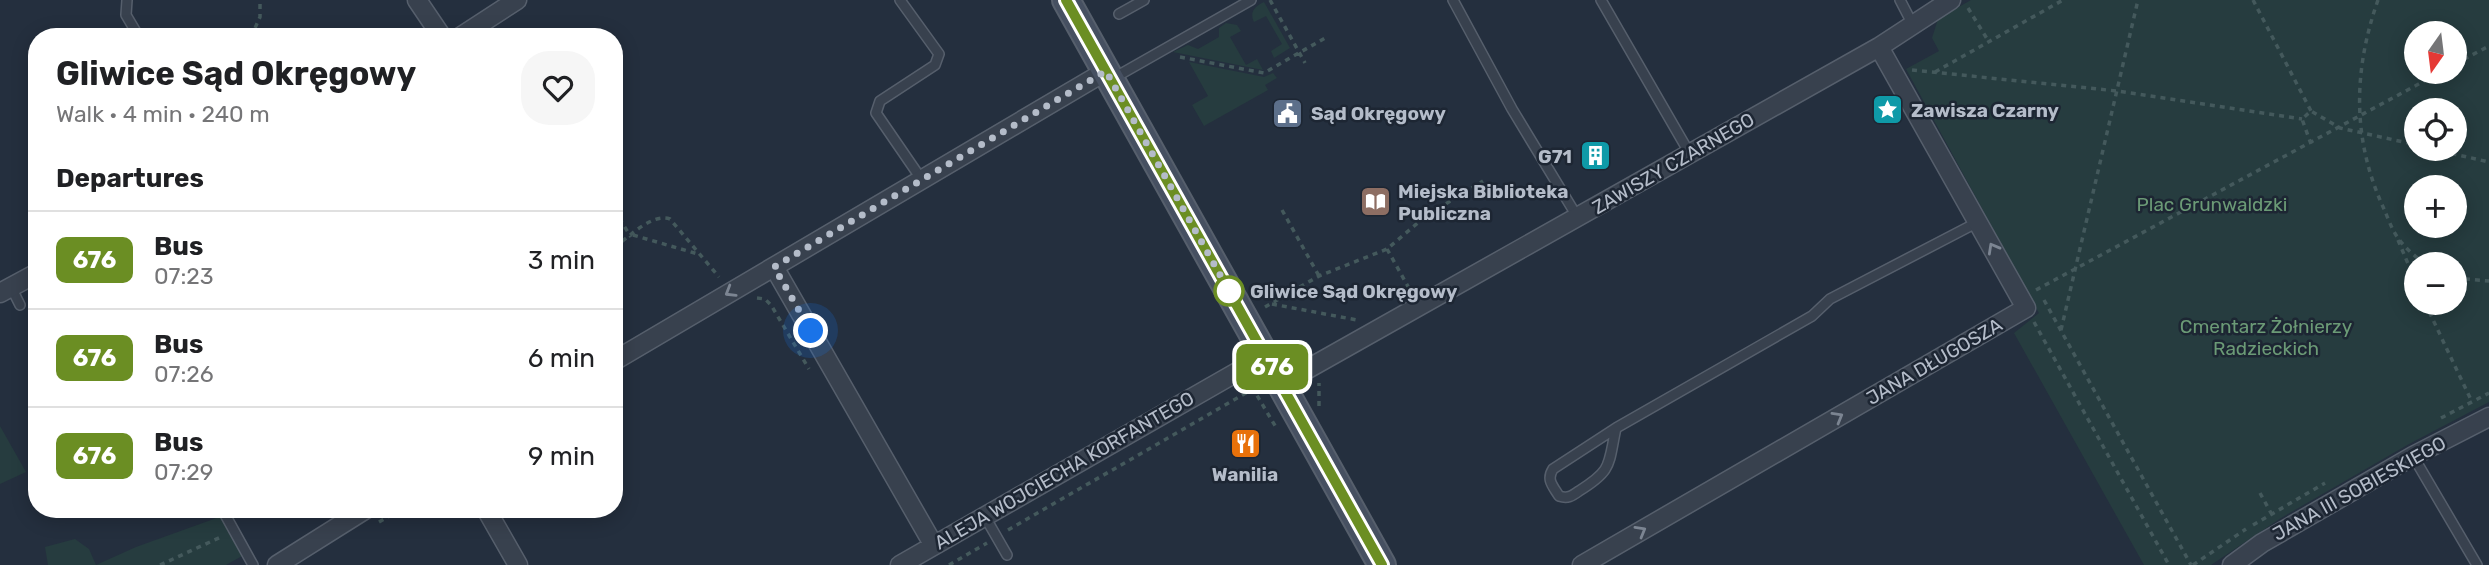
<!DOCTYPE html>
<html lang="en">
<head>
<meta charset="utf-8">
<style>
  :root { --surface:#fff; --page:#f6f6f6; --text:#202124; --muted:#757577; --line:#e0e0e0 }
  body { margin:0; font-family:Rubik,sans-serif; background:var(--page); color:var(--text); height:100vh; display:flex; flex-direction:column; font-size:26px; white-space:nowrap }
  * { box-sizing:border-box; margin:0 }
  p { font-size:23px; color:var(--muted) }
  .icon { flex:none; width:38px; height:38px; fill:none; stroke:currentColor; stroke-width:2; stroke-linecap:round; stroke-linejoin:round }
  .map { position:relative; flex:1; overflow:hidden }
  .drawer { position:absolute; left:28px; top:28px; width:595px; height:490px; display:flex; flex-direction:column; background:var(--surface); border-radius:28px; box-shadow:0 4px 18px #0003 }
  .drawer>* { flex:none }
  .badge { padding:0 14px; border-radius:10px; font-size:24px; line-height:46px }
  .needle { width:46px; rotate:194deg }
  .buttons { position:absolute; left:2404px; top:21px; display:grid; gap:14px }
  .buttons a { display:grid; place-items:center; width:63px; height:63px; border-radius:50%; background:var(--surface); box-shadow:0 4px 18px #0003; font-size:35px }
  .you { position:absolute; width:35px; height:35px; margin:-18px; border:5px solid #fff; border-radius:50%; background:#1a73e8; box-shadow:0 0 0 10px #1a73e833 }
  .map>.badge { position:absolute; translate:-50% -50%; box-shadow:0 0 0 4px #fff }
  h2 { padding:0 28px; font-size:26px; line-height:63px }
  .round { display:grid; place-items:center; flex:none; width:74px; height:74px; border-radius:28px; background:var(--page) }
  .summary { display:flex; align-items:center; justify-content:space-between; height:119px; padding:0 28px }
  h1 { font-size:33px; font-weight:700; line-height:52px }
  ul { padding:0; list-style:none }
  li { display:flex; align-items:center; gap:21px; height:98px; padding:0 28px; border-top:2px solid var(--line) }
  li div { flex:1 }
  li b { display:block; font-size:26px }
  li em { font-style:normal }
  li .badge { min-width:77px; font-weight:700; text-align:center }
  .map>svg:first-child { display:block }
  .green { fill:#263c3f; fill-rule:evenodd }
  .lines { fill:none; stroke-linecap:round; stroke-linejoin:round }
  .lane-casing { stroke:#565f6c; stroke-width:12 }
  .street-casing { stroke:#565f6c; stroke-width:21 }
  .secondary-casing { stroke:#565f6c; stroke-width:30 }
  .path { stroke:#44595c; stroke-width:3.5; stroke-dasharray:5 5; stroke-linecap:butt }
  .lane { stroke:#38414e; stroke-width:9 }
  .street { stroke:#38414e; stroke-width:18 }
  .secondary { stroke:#465061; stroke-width:26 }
  .oneway { stroke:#7c8592 }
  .line-casing { stroke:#fff; stroke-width:16 }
  .line { stroke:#6b8e23; stroke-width:10 }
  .walk { stroke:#b4bcc9; stroke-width:7; stroke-dasharray:0 12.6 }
  .stop-dot { fill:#fff; stroke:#6b8e23; stroke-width:3.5 }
  .labels { text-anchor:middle; stroke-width:5; stroke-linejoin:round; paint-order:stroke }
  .poi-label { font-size:19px; font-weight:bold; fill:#b4bcc9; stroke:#1d2633; text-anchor:start }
  .street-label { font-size:19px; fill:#b4bcc9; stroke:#1d2633 }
  .park-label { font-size:19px; fill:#6b9a76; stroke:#1d2633 }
  .stop-label { font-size:19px; font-weight:bold; fill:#b4bcc9; stroke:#1d2633; text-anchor:start }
</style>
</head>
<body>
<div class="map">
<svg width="2489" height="565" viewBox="0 0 2489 565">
  <rect width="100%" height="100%" fill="#242f3e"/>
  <path class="green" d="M 1971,0 L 2489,0 L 2489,402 L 2409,444 L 2281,518 L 2211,565 L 2144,565 L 2014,333 L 2039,313 L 1906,69 L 1939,51 L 1932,38 L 1938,19 ZM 2417,33 L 2455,33 L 2455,72 L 2417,72 ZM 2417,110 L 2455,110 L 2455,149 L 2417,149 ZM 2417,187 L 2455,187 L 2455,226 L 2417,226 ZM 2417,264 L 2455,264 L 2455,303 L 2417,303 Z
    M 1264,2 L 1290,48 L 1274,58 L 1271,51 L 1282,44 L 1266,16 L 1254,22 C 1249,12 1255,6 1264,2 Z
    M 1226,23 L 1237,25 L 1241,31 L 1230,37 L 1246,65 L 1257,59 L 1263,70 L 1173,52 L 1188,45 L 1198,49 L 1219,37 L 1219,28 Z
    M 1189,62 L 1264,77 L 1273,73 L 1277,78 L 1265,85 L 1268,90 L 1204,126 L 1192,105 L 1208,96 Z
    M 0,426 L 26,472 L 0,484 Z
    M 225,515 L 249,558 L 242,556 L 226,565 L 48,565 L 45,547 L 75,539 L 89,549 L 96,565 L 136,547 Z"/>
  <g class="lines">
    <defs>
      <path id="lane" d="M 127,0 L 126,15 L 139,37
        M 900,0 L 939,54 L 935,65 L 880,101 L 876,113 L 922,180
        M 1453,0 L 1512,109 L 1578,218
        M 1601,0 L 1690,154
        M 1900,0 L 1913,25
        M 1119,14 L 1144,0
        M 1112,79 L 1251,0
        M 11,287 L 20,305
        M 1616,428 C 1608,465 1613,470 1579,491 C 1572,496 1568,499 1559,496 C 1553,486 1546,480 1553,469 L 1616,428 L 1812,316 L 1830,299 L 1978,222
        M 2413,456 L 2477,565
        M 222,509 L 253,565
        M 984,515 L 1007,555"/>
      <path id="street" d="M 417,0 L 442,37
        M 460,37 L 517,0
        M 774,267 L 933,544
        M 0,293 L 37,273
        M 614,361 L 1106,71
        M 1281,384 L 1879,47 L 1951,0
        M 486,509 L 518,565
        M 277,565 L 366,509
        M 900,565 L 1265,356
        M 1582,565 L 2026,308 L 1879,47
        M 2232,565 L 2262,543 L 2413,456 L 2489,417"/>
      <path id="secondary" d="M 1066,0 L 1382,565"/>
    </defs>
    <use href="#lane" class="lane-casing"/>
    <use href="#street" class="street-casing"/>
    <use href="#secondary" class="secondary-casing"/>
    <path class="path" d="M 1270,0 L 1305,63
      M 2253,0 L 2311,111
      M 2378,0 C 2353,71 2352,140 2384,209 C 2388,218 2392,230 2398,238 C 2405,248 2416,257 2425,264
      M 1968,8 L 1989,42
      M 251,37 L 260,17 L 260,0
      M 1180,57 L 1264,73 L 1325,38
      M 2455,64 L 2489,46
      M 1912,70 L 2117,91 L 2302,119
      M 1935,72 L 2063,0
      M 2311,144 L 2302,119 L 2311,111 L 2340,128 L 2417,145
      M 2432,149 L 2489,162
      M 614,210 L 631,237
      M 1282,210 L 1319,276
      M 614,225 L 624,226
      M 633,235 L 698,254
      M 2398,240 L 2417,285
      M 614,247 C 630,237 651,213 670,219 L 719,277
      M 1387,249 L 1410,290
      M 2455,278 L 2489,281
      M 2036,290 L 2441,72
      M 757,298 L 765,299 L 771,305 L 809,369
      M 2044,300 L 2191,565
      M 2425,303 L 2472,402
      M 1272,304 L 1357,320
      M 1265,307 L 1319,276 L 1387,249 L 1426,216 L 1483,181
      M 2034,322 L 2169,565
      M 2061,330 L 2138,0
      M 1252,387 L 1277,429
      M 1319,406 L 1319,383
      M 2441,418 L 2489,393
      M 2260,493 L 2271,513
      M 379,522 L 402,509
      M 2253,525 L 2325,483
      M 1008,530 L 1253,389
      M 160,565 L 223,536
      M 949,565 L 987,543
      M 2193,565 L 2246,529"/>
    <use href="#lane" class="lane"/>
    <use href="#street" class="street"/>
    <use href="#secondary" class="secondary"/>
  </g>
  <defs><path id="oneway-chevron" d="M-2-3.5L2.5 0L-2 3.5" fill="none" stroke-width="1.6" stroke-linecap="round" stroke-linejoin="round" transform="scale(1.75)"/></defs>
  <g class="oneway">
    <use href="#oneway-chevron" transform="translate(1993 248) rotate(-119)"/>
    <use href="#oneway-chevron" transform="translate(730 292) rotate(149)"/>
    <use href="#oneway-chevron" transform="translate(1838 417) rotate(-30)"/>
    <use href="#oneway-chevron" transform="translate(1641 531) rotate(-30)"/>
  </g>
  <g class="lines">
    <defs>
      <path id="line" d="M 1066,0 L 1382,565"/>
    </defs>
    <use href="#line" class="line-casing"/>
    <use href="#line" class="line"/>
    <path class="walk" d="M 811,331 L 774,267 L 1106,71 L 1229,291"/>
  </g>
  <defs>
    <symbol id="sight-square" viewBox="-11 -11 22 22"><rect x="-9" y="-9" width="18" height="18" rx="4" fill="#0f9aa8" stroke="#1d2633"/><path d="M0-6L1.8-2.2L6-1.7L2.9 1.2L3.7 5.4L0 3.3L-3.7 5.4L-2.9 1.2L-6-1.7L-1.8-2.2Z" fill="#fff"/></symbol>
    <symbol id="civic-square" viewBox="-11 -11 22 22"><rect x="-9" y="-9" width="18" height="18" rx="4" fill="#5c6f8a" stroke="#1d2633"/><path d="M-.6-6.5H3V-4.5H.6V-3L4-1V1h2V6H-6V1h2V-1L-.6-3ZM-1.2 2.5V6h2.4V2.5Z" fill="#fff"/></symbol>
    <symbol id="building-square" viewBox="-11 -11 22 22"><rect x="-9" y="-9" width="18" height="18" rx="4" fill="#0f9aa8" stroke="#1d2633"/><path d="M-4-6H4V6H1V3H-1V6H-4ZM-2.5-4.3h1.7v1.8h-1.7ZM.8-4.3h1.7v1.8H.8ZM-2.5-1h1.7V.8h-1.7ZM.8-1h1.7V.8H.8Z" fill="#fff"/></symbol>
    <symbol id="library-square" viewBox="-11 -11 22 22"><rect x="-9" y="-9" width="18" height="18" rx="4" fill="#8d6e63" stroke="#1d2633"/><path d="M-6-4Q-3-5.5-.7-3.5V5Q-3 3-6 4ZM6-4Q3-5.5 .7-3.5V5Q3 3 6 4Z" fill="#fff"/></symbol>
    <symbol id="restaurant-square" viewBox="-11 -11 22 22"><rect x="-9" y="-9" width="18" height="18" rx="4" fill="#e8710a" stroke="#1d2633"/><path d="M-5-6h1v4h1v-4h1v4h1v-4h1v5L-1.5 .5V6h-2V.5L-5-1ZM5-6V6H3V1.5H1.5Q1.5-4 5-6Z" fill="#fff"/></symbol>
  </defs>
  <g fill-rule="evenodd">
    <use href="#sight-square" x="1870" y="92" width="35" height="35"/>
    <use href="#civic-square" x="1270" y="96" width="35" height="35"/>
    <use href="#building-square" x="1578" y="138" width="35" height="35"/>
    <use href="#library-square" x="1358" y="184" width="35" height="35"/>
    <use href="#restaurant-square" x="1228" y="426" width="35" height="35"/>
  </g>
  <circle class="stop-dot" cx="1229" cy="291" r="14"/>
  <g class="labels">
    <g class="poi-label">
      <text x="1911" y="117">Zawisza Czarny</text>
      <text x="1311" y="120">Sąd Okręgowy</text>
      <text x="1572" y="163" text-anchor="end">G71</text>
      <text x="1398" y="198">Miejska Biblioteka<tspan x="1398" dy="22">Publiczna</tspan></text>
      <text x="1245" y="481" text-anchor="middle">Wanilia</text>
    </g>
    <g class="street-label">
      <text transform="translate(1673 163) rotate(-30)" y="7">ZAWISZY CZARNEGO</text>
      <text transform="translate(1934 361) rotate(-30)" y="7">JANA DŁUGOSZA</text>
      <text transform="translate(1064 470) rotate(-30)" y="7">ALEJA WOJCIECHA KORFANTEGO</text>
      <text transform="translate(2359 488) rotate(-29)" y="7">JANA III SOBIESKIEGO</text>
    </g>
    <g class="park-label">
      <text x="2212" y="211">Plac Grunwaldzki</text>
      <text x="2266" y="333">Cmentarz Żołnierzy<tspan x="2266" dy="22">Radzieckich</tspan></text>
    </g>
    <g class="stop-label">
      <text x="1250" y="298">Gliwice Sąd Okręgowy</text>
    </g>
  </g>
</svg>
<div class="buttons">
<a><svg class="needle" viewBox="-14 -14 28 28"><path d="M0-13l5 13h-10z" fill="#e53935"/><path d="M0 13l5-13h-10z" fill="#757577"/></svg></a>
<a><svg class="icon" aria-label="locate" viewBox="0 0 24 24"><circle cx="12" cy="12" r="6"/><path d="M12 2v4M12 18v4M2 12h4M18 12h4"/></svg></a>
<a>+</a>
<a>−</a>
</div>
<div class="you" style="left:811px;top:331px"></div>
<b class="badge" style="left:1272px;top:367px;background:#6b8e23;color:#fff">676</b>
<section class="drawer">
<div class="summary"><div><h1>Gliwice Sąd Okręgowy</h1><p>Walk · 4 min · 240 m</p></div><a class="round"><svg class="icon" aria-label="heart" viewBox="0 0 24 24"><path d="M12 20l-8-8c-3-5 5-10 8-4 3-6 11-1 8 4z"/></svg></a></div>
<h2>Departures</h2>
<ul>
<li><span class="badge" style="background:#6b8e23;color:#fff">676</span><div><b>Bus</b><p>07:23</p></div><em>3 min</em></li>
<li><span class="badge" style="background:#6b8e23;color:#fff">676</span><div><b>Bus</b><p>07:26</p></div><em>6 min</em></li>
<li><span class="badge" style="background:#6b8e23;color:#fff">676</span><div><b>Bus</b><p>07:29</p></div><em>9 min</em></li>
</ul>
</section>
</div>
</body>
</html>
